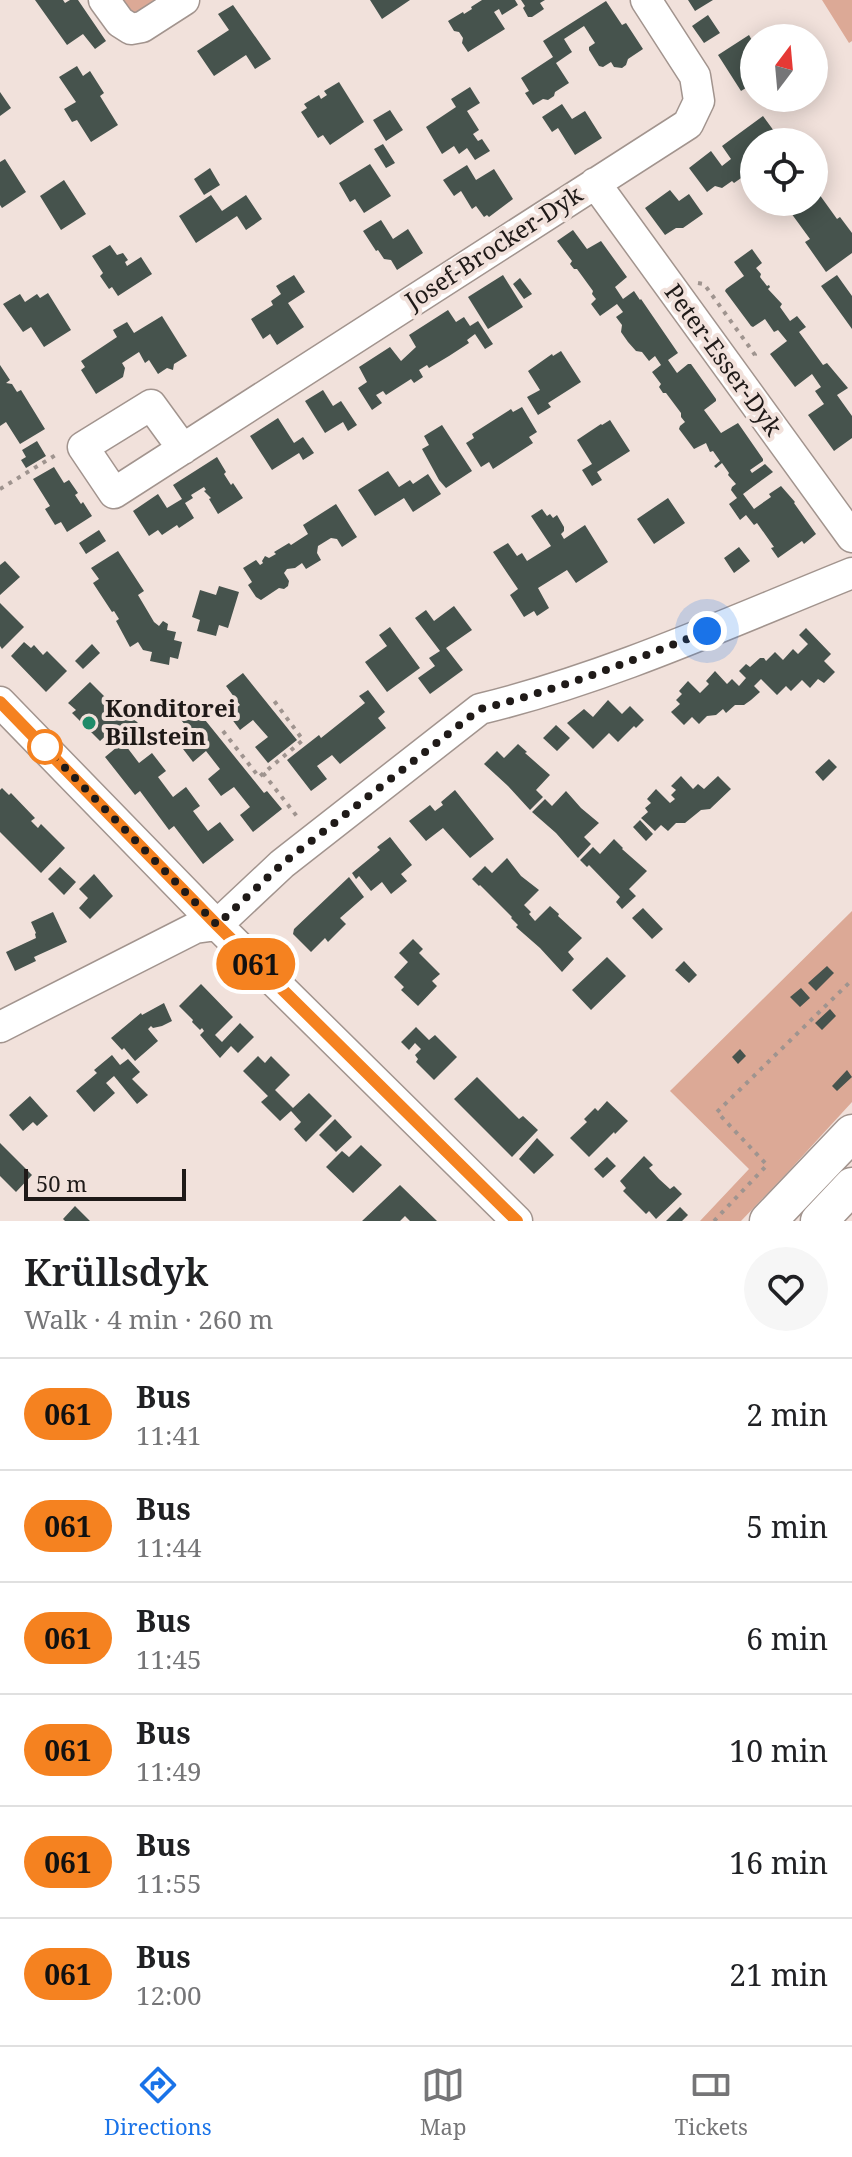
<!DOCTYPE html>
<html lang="en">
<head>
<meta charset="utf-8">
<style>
  :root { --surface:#fff; --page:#f6f6f6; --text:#202124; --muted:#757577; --line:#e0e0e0; --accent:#1a73e8 }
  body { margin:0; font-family:"Noto Serif",serif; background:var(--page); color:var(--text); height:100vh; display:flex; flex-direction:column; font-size:30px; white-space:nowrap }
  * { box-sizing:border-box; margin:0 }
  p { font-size:26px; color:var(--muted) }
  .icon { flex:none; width:44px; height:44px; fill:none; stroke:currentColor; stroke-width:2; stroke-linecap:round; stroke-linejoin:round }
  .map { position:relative; height:1221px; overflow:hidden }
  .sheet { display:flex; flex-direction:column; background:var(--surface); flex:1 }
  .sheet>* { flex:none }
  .badge { padding:0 16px; border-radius:26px; font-size:28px; line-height:52px }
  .needle { width:52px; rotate:16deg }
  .fabs { position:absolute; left:740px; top:24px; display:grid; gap:16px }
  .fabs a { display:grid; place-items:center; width:88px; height:88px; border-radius:50%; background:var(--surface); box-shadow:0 4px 20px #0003; font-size:40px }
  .scale { position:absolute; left:24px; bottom:20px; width:162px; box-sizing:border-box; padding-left:8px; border:4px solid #1f1a18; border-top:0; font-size:22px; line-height:28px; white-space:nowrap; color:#1f1a18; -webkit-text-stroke:6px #f1e1db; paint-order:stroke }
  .you { position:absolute; width:40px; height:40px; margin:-20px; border:6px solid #fff; border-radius:50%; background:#1a73e8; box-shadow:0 0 0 12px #1a73e833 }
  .map>.badge { position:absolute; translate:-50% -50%; box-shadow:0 0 0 4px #fff }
  .round { display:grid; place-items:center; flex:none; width:84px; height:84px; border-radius:42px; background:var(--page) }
  .summary { display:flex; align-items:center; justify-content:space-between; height:136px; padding:0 24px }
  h1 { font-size:38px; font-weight:600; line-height:60px }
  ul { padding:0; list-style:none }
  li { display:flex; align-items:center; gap:24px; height:112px; padding:0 24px; border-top:2px solid var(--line) }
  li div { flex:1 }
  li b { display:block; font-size:30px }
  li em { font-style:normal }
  li .badge { min-width:88px; font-weight:700; text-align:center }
  .tabs { display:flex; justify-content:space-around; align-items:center; height:112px; border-top:2px solid var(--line); background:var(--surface); font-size:22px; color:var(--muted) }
  .tabs a { display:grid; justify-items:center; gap:4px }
  .tabs .current { color:var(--accent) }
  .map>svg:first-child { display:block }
  .green { fill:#dca996 }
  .building { fill:#46534d }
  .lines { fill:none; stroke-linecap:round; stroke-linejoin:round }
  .minor-casing { stroke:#a2948e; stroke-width:33 }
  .major-casing { stroke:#a2948e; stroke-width:39 }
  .path { stroke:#9f948f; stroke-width:4; stroke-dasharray:4 6; stroke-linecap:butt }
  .minor { stroke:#fff; stroke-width:30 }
  .major { stroke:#fff; stroke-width:36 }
  .line-casing { stroke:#fff; stroke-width:18 }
  .line { stroke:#f58220; stroke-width:12 }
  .walk { stroke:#1f1a18; stroke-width:8; stroke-dasharray:0 14.4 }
  .poi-dot { fill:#1f8b69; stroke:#f1e1db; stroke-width:3 }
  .stop-dot { fill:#fff; stroke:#f58220; stroke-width:4 }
  .labels { text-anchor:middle; stroke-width:8; stroke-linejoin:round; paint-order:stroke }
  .street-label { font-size:24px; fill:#1f1a18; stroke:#f1e1db }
  .poi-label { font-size:24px; font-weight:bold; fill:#1f1a18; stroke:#f1e1db; text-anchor:start }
</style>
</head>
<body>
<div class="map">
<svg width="852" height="1221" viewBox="0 0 852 1221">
  <rect width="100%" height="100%" fill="#f1e1db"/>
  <path class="green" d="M 112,0 L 171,0 L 137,18 Z
    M 822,0 L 852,0 L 852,41 L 849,43 Z
    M 852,911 L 852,1102 L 786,1174 L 741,1221 L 700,1221 L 749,1169 L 670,1091 Z"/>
  <path class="building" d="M 35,0 L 63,0 L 65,3 L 70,0 L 78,0 L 106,41 L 95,49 L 83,34 L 67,45 Z
    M 370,0 L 410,0 L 382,19 Z
    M 482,0 L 515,0 L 518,5 L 502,15 L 499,9 L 494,12 L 505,29 L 468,52 L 462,43 L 463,38 L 459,32 L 454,31 L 448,21 L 463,12 L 464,14 L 472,9 L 471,7 Z
    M 521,0 L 545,0 L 540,3 L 544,9 L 532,17 L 528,17 L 523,8 L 525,6 Z
    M 688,0 L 713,0 L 695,11 Z
    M 606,1 L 622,25 L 626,23 L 643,49 L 628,59 L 626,65 L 622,68 L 614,67 L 611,62 L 603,67 L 599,66 L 589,50 L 589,47 L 595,43 L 584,26 L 564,39 L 572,52 L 556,63 L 569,83 L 555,92 L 554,96 L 548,100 L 543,99 L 533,105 L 525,93 L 529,91 L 521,78 L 553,57 L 543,41 Z
    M 233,5 L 271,59 L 255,69 L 246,55 L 214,76 L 197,51 L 229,30 L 218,14 Z
    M 708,15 L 720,33 L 704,43 L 692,26 Z
    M 749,35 L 754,44 L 754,83 L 741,91 L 718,55 Z
    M 77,66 L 83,76 L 90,71 L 104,93 L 100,96 L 118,125 L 91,142 L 77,120 L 72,122 L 64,109 L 76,102 L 59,77 Z
    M 339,82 L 364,122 L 330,145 L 323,135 L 318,138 L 301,112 L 307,108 L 304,104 L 319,95 L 321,99 L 327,95 L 324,91 Z
    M 470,87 L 480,103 L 467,111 L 479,130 L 473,134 L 478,141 L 482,139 L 490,151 L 475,160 L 467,148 L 459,154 L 454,146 L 442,154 L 426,127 L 456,107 L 451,99 Z
    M 0,92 L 11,108 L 0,116 Z
    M 562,104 L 572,119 L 585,111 L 602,138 L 575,155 L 558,128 L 552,132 L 542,117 Z
    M 390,110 L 403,130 L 386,141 L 373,120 Z
    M 763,116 L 782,142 L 754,142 L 754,191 L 744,176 L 734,183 L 732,181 L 722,188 L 715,186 L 707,192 L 689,168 L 711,151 L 722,166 L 731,159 L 722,146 Z
    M 383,144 L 395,163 L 386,168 L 374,149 Z
    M 5,159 L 26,192 L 2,208 L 0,205 L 0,162 Z
    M 370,164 L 391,196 L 364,213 L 355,199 L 350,202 L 339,183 Z
    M 467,165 L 476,180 L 494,169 L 513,199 L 489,217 L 487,215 L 484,217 L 476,206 L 472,209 L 461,191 L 454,196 L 443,180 Z
    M 210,168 L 220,185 L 204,195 L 194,179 Z
    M 64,180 L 86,214 L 61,230 L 40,196 Z
    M 814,187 L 837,219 L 840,217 L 852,233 L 852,253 L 826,272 L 805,242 L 810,239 L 783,202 L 814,202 Z
    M 670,190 L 679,201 L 689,194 L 703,214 L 683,228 L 676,228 L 665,235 L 645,208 Z
    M 211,195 L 222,211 L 246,195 L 262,219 L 246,230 L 237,216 L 196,243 L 179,216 Z
    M 381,220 L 393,239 L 408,229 L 423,253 L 397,270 L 391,260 L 384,259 L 378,250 L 376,251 L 363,231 Z
    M 573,230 L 587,249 L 601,241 L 627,277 L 615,287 L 623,299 L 634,291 L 640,300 L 641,299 L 678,353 L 668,360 L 677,373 L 688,364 L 691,364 L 716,399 L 716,401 L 704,410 L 721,433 L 738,423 L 763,459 L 763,461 L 750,470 L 752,473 L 765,464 L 773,472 L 743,494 L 754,509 L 771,497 L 769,494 L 781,486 L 795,502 L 794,503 L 816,534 L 804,544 L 802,541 L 778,558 L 771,548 L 774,547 L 757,523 L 754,525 L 746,515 L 740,520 L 729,504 L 737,498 L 731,490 L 732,487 L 736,484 L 728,475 L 729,473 L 722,463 L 716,468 L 714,466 L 720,461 L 713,451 L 710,452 L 706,443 L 694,449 L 679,429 L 680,426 L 685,422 L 681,417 L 681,413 L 666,393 L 663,393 L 659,387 L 661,384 L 652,372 L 661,365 L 655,356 L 649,361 L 642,352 L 636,351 L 628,342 L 621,332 L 622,325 L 616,317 L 623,312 L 617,304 L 600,316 L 591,304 L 596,299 L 592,294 L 593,291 L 577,269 L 574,269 L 570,264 L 572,261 L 557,241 Z
    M 110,245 L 117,255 L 123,253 L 128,260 L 125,262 L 127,266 L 141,257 L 152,274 L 118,296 L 112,287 L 109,289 L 100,276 L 103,273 L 92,256 Z
    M 752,249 L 762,263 L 756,268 L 761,274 L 760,277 L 767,286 L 769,285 L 770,287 L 768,289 L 782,304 L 780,307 L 790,321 L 797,316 L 806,327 L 799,332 L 823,365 L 827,363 L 848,388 L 837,395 L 852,416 L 852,438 L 834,451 L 808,415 L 824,404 L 815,391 L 821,387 L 812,374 L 795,387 L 770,354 L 787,341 L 778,330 L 774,332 L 765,319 L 753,327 L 751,326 L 725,291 L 726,289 L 744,276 L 734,262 Z
    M 294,275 L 305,292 L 288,303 L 304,327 L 277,345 L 270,334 L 263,339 L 251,319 L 273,305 L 271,301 L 281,294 L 276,286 Z
    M 503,275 L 523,307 L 488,329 L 468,297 Z
    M 837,275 L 852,296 L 852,329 L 821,286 Z
    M 520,278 L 532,294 L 524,299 L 513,284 Z
    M 48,293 L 71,330 L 44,347 L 31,327 L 23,332 L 3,304 L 20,294 L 25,302 L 37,294 L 40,298 Z
    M 448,310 L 456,322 L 464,317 L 470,326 L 478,321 L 493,344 L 485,349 L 475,334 L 467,340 L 469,343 L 449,356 L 429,368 L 427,365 L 419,370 L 423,377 L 414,383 L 411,379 L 386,395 L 383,391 L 376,395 L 382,403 L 372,410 L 358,388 L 367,382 L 359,367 L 390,347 L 401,361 L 416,347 L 409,335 Z
    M 162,316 L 187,356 L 174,364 L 173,370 L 167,368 L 158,374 L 149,360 L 145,363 L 139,352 L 122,363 L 125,368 L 123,377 L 96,394 L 81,370 L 85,367 L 81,361 L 117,337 L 113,330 L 127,322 L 134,333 Z
    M 561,351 L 581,382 L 548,403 L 551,407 L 538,415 L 527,397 L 540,390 L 528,371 L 552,354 L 553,356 Z
    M 0,365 L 10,380 L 6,383 L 12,384 L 17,392 L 21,390 L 45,429 L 20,444 L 6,422 L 0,426 Z
    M 323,390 L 333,406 L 341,401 L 357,425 L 348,431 L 343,422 L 325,433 L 305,401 Z
    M 522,407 L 537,432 L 529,437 L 533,443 L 493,469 L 489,462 L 481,467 L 466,443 L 474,438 L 472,434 L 511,409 L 513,412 Z
    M 278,418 L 294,443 L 303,437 L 314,453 L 303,460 L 299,453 L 272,470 L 250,436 Z
    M 610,420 L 630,451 L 597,472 L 602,480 L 592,486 L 582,470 L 592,464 L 577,440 L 601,424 L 602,425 Z
    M 442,425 L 472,471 L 446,488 L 439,480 L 422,449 L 429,445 L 424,436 Z
    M 37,441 L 46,456 L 26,468 L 21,460 L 26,457 L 22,450 Z
    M 217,457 L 226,472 L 224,474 L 231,485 L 233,483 L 243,498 L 218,514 L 209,499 L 211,498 L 204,491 L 206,490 L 204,487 L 191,495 L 193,498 L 185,503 L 194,518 L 179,528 L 177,525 L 162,535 L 158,530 L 149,536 L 133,511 L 158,494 L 167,508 L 182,499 L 173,485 Z
    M 54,467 L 64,483 L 69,480 L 78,493 L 75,495 L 81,504 L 83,502 L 92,516 L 67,532 L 61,522 L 55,525 L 45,509 L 50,506 L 33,479 Z
    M 388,471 L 399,487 L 410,480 L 413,484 L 428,474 L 441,494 L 413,512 L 404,498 L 375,516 L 358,490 Z
    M 668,498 L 685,523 L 654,544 L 637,519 Z
    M 336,504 L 357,537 L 342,547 L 337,539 L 331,538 L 318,546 L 317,553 L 321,560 L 306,569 L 302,563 L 295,568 L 287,569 L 284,573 L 289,581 L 288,586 L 284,589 L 279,588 L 261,600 L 256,597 L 248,585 L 252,582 L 243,568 L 256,560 L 260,565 L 263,563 L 262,561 L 265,556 L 269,558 L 276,554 L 274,552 L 289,543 L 291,545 L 308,534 L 303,525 Z
    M 542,509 L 547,516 L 550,514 L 553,518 L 557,515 L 564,527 L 564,531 L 561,534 L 564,539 L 585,525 L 608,562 L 576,583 L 567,570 L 538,588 L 549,608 L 537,616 L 534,611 L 524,617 L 510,595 L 518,589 L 493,552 L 508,543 L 517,556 L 522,553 L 527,561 L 551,546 L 531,516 Z
    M 99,530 L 106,541 L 86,554 L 79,543 Z
    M 739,547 L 750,561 L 734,573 L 724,558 Z
    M 118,551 L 144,591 L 138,595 L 154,622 L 159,626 L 163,621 L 168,624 L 167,630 L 176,632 L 174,640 L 182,642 L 178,659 L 170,657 L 169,665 L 150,661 L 152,652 L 143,650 L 138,642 L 130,647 L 116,621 L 119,619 L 114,611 L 112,612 L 93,583 L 99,579 L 91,568 Z
    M 5,561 L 20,577 L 0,595 L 0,565 Z
    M 219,586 L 239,592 L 228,628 L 219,625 L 216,636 L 197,631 L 200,620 L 192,617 L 200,590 L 216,595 Z
    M 0,603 L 24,627 L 2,649 L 0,646 Z
    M 454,606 L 472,630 L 446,648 L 463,670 L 430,694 L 418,678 L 435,666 L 429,658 L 440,651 L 415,618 L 426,610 L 434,621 Z
    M 390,627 L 420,668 L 387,692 L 365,662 L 387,646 L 379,635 Z
    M 806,628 L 831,654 L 824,661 L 835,672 L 824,683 L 818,679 L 810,688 L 802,680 L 791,691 L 786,686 L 777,695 L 761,679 L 754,686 L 760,692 L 751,700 L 744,705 L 735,705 L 726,713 L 723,709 L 716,715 L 707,716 L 699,724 L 692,717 L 684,725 L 671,712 L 680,704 L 676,700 L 682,694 L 679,691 L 688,681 L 700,693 L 709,684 L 706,681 L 715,671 L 727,684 L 732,679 L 739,686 L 746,678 L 739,671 L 746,664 L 750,667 L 760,658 L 764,658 L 766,661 L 775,652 L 783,660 L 793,649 L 798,654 L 808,644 L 799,635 Z
    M 24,642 L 31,648 L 34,645 L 43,655 L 47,651 L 67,671 L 46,692 L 11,656 Z
    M 92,644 L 100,653 L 83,669 L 75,661 Z
    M 243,673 L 297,740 L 268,763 L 255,747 L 268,737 L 253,720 L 240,730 L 228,714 L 240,705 L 226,686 Z
    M 90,682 L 124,716 L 127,712 L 142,727 L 124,741 L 113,729 L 100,741 L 72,713 L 76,710 L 68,703 Z
    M 368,690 L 385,712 L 378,718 L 386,728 L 340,764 L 332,755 L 317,766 L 327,779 L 311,791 L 287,760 L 319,735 L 321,738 L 365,703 L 359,696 Z
    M 608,700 L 622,714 L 630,706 L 644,720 L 636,728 L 634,726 L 618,742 L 609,733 L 593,749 L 567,723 L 584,709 L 593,717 Z
    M 193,705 L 264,793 L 267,791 L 282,809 L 253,832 L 240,815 L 250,807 L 234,787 L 221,796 L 208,779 L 220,769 L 206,751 L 193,762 L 180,745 L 193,735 L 178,716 Z
    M 556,725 L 570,738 L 557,751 L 543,738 Z
    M 123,742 L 139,763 L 152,753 L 166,771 L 158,777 L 173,797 L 186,787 L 200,806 L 193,811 L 208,831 L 220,822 L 234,840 L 203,864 L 174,826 L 169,830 L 140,791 L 135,795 L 105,757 Z
    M 518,744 L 527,752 L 525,753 L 550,775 L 536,790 L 543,797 L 530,810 L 508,786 L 484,764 L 497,751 L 504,758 Z
    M 829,759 L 837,767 L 823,781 L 815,772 Z
    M 681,776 L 693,789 L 698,784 L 704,789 L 718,776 L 731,789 L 710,809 L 701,810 L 685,823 L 676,823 L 668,831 L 661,825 L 655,831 L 641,818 L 648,812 L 645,808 L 651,803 L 647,799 L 656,789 L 670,803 L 675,799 L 671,795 L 676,790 L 671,786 Z
    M 2,788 L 9,795 L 11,793 L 35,818 L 31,821 L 38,828 L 41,824 L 65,848 L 41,873 L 0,832 L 0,790 Z
    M 455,790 L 494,839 L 470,858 L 443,828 L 426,841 L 409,821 L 430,805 L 435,811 L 443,805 L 441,802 Z
    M 566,791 L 581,808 L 599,823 L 584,837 L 591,844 L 578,858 L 556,833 L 532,812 L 545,799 L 552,806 Z
    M 640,820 L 653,834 L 646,841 L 633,827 Z
    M 390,837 L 412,865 L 401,874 L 407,881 L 391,894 L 382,882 L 371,891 L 359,876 L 356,879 L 352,873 L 380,850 L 377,847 Z
    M 614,839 L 623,848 L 622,849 L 647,871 L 629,889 L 636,896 L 622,909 L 616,902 L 620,897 L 589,865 L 587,867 L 580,860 L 593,847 L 600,854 Z
    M 507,858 L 521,876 L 539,890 L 524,905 L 531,912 L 529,914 L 535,921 L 550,906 L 559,914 L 558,916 L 582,938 L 568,952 L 574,959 L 562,972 L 540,948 L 516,927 L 518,925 L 511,918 L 512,917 L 480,885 L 479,886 L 472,879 L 485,866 L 492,873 Z
    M 60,867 L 76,882 L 64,895 L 48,879 Z
    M 94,874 L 113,896 L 90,919 L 79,908 L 88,898 L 79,889 Z
    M 349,877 L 364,897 L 340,918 L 346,924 L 328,942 L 325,938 L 311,952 L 293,934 L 294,929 Z
    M 643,908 L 663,929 L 652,939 L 632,918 Z
    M 53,912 L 67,942 L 34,957 L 36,961 L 15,971 L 6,952 L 36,938 L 35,934 L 36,933 L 31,922 Z
    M 413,939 L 423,949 L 419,953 L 440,974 L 432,981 L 437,986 L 418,1006 L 401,990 L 404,987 L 394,977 L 408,962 L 399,953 Z
    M 607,957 L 626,976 L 591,1010 L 572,990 Z
    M 684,961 L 697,975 L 689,983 L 675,970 Z
    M 827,966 L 834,973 L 816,991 L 808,983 Z
    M 201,984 L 233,1017 L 215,1035 L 222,1042 L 240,1023 L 254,1037 L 238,1053 L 231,1046 L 220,1058 L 200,1035 L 204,1031 L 202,1028 L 200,1030 L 192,1022 L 193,1020 L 179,1006 Z
    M 801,988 L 810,998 L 800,1007 L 790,997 Z
    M 164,1003 L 172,1021 L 162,1026 L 153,1028 L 151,1026 L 148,1029 L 158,1041 L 135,1061 L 124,1048 L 122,1050 L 111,1038 L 141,1013 L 142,1015 Z
    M 830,1009 L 836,1016 L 822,1030 L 815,1023 Z
    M 416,1027 L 429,1040 L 435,1035 L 457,1057 L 434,1080 L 416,1062 L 418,1059 L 415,1055 L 421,1049 L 415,1043 L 409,1050 L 401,1042 Z
    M 740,1049 L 746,1056 L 738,1064 L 732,1057 Z
    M 112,1055 L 120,1065 L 128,1059 L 140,1072 L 132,1079 L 148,1095 L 137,1104 L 114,1076 L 106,1083 L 115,1093 L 94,1112 L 76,1091 L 97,1073 L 94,1070 Z
    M 258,1056 L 265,1063 L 271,1056 L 290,1075 L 275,1090 L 293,1108 L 309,1093 L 332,1116 L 306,1142 L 294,1129 L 301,1122 L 291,1111 L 280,1121 L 261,1102 L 268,1096 L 243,1071 Z
    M 847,1070 L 852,1077 L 837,1091 L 832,1086 Z
    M 477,1077 L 519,1119 L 523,1116 L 538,1130 L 512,1157 L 454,1099 Z
    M 30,1096 L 48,1116 L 37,1126 L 33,1122 L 23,1131 L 9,1115 Z
    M 607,1101 L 628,1121 L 615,1134 L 614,1132 L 589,1157 L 570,1138 L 587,1122 L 584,1119 L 595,1108 L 598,1111 Z
    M 335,1119 L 352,1137 L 336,1152 L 319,1135 Z
    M 537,1138 L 554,1155 L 534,1174 L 519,1159 Z
    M 0,1143 L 32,1175 L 16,1192 L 0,1176 Z
    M 361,1145 L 382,1165 L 353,1193 L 326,1167 L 342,1151 L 349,1157 Z
    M 644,1156 L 653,1165 L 649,1168 L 659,1179 L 670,1189 L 674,1186 L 682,1194 L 656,1219 L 649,1211 L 646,1214 L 623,1191 L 626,1188 L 620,1181 Z
    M 607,1157 L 616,1166 L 603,1178 L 594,1169 Z
    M 400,1185 L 437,1221 L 410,1221 L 405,1216 L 400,1221 L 362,1221 Z
    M 75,1206 L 90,1221 L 65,1221 L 63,1219 Z
    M 680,1207 L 688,1215 L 682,1221 L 666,1221 Z"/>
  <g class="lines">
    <defs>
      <path id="minor" d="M 104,0 L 120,22 L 131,29 L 142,27 L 184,0
        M 595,183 L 852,537
        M 183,449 L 151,405 L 83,447 L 114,493 L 688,124 L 699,101 L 695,76 L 646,0
        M 0,702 L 217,925 L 517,1221
        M 0,1027 L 195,928 L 217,925 L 282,864 L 480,709 C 608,678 730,622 852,573"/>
      <path id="major" d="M 768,1221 L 852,1133
        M 819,1221 L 852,1186"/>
    </defs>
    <use href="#minor" class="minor-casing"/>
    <use href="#major" class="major-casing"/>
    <path class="path" d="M 698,283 L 704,284 L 748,345 L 755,355 L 754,361
      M 0,489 L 59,453
      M 223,731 L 259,777 L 303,740 L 272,698
      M 263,773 L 299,819
      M 714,1221 L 767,1165 L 717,1112 L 852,980"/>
    <use href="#minor" class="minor"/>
    <use href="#major" class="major"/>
  </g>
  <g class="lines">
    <defs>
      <path id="line" d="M 0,702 L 217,925 L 517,1221"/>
    </defs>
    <use href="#line" class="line-casing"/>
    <use href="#line" class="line"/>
    <path class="walk" d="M 45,747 L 217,925 L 282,864 L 480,709 C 558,690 632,661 707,631"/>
  </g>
  <circle class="poi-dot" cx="89" cy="723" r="8"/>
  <circle class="stop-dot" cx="45" cy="747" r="16"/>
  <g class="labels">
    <g class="street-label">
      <text transform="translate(494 248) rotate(-33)" y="8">Josef-Brocker-Dyk</text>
      <text transform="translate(723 360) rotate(54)" y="8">Peter-Esser-Dyk</text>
    </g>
    <g class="poi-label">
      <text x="105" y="717">Konditorei<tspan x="105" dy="28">Billstein</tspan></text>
    </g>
  </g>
</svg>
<div class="fabs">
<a><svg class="needle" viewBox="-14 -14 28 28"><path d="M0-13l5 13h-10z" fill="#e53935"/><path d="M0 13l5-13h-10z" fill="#757577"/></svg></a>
<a><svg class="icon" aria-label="locate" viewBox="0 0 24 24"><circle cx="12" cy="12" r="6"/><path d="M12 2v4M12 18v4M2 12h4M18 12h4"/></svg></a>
</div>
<div class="scale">50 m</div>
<div class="you" style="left:707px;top:631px"></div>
<b class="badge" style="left:256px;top:964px;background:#f58220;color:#111">061</b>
</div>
<section class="sheet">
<div class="summary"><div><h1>Krüllsdyk</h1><p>Walk · 4 min · 260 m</p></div><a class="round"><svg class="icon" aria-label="heart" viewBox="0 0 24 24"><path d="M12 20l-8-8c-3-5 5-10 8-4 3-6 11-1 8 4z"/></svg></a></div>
<ul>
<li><span class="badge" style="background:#f58220;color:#111">061</span><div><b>Bus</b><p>11:41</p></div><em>2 min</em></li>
<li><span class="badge" style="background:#f58220;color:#111">061</span><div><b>Bus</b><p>11:44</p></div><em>5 min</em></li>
<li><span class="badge" style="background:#f58220;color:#111">061</span><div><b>Bus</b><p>11:45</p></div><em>6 min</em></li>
<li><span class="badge" style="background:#f58220;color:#111">061</span><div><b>Bus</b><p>11:49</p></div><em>10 min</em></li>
<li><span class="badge" style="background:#f58220;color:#111">061</span><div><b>Bus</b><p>11:55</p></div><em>16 min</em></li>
<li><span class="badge" style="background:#f58220;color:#111">061</span><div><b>Bus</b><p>12:00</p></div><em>21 min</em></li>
</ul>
</section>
<nav class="tabs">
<a class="current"><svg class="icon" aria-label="directions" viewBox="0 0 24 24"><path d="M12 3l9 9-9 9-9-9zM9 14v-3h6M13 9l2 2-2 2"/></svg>Directions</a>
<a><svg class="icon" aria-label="map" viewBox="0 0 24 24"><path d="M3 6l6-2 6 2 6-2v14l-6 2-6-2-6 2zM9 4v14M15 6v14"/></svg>Map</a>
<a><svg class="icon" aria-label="tickets" viewBox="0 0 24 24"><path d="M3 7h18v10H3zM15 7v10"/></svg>Tickets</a>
</nav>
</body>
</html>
